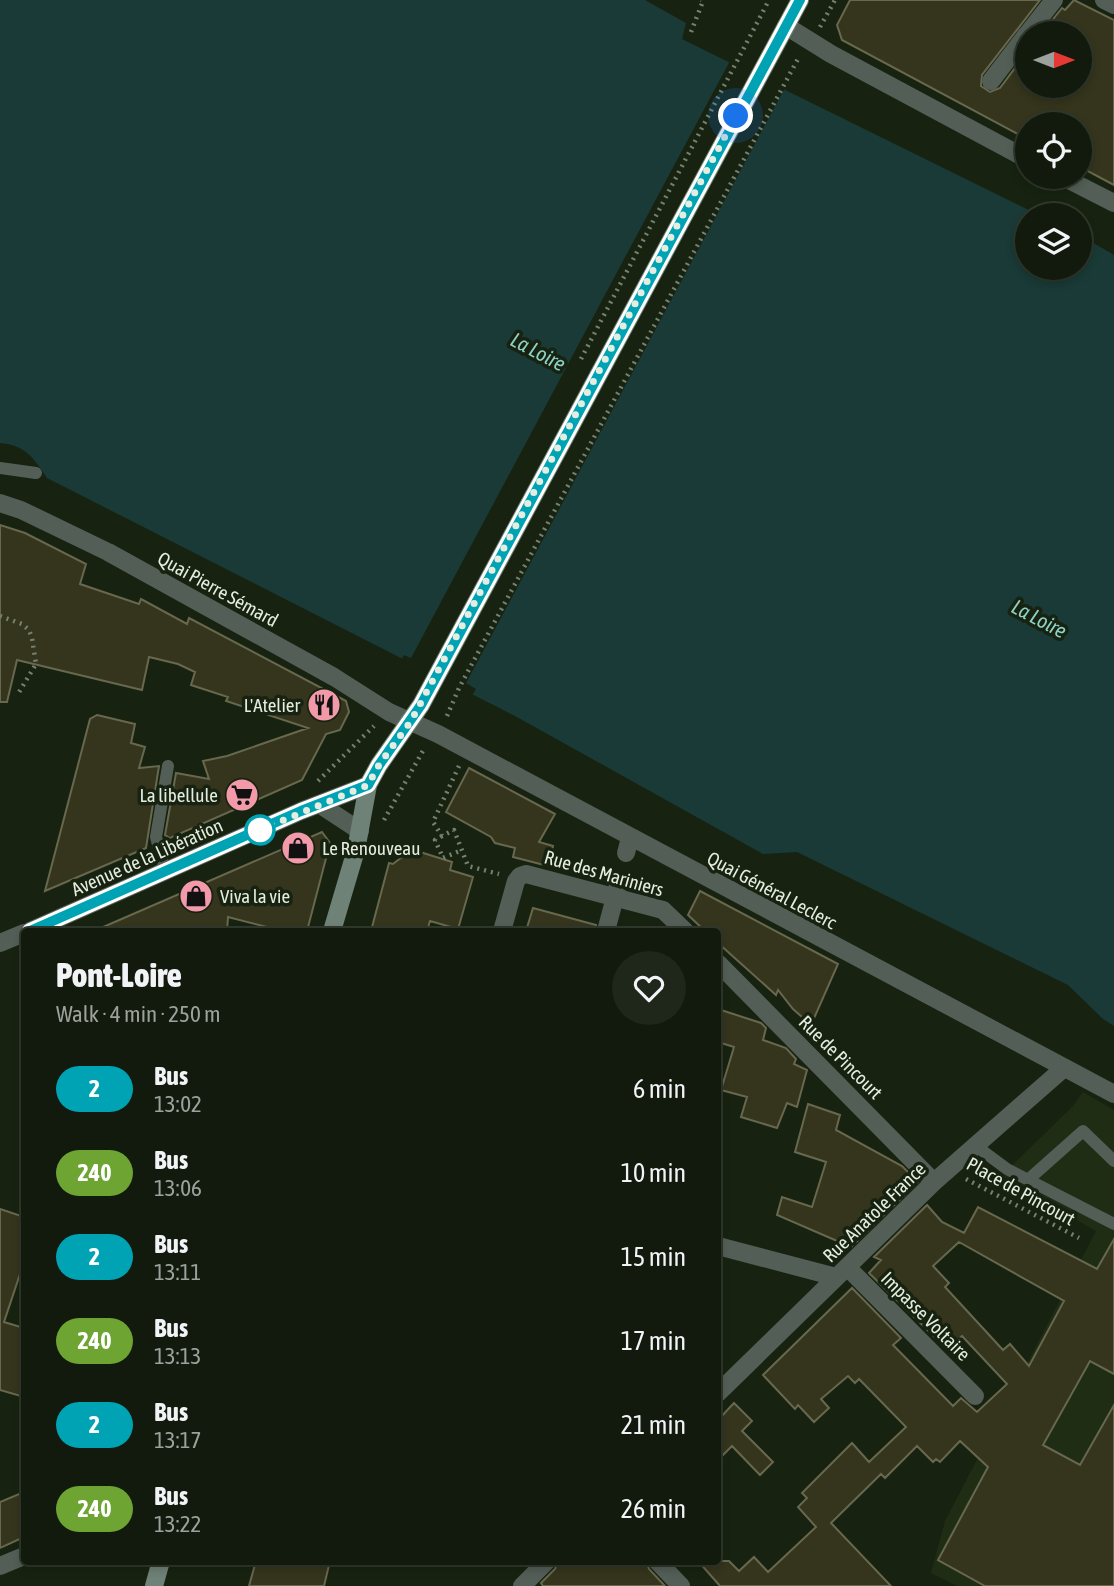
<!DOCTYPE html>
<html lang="en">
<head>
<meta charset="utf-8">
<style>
  :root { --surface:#111a0c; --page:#1e271a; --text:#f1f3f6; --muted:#9ca19d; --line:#30382d }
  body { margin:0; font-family:"Asap Condensed",sans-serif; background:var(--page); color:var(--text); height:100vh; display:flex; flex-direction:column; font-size:26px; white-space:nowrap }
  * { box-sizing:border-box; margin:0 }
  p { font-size:23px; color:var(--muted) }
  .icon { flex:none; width:38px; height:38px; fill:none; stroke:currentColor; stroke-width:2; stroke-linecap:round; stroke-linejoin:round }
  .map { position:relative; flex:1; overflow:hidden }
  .details { position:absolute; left:21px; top:928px; width:700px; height:637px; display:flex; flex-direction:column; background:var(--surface); border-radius:7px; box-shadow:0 4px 10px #0003,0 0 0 2px var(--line) }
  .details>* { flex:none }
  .badge { padding:0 14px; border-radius:23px; font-size:24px; line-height:46px }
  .needle { width:46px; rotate:90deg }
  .controls { position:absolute; left:1015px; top:21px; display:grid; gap:14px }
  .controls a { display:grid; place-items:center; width:77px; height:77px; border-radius:50%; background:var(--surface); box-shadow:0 4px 10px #0003,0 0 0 2px var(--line); font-size:35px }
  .you { position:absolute; width:35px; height:35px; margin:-18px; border:5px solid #fff; border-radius:50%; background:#1a73e8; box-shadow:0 0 0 10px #1a73e833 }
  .map>.badge { position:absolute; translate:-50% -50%; box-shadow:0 0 0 4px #fff }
  .round { display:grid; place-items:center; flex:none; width:74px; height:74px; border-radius:37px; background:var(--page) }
  .summary { display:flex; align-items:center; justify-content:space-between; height:119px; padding:0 35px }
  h1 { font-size:33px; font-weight:800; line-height:52px }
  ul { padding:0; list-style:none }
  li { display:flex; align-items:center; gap:21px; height:84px; padding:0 35px }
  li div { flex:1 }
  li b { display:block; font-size:26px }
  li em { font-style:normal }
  li .badge { min-width:77px; font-weight:700; text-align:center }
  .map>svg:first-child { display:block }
  .built { fill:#1e2d14 }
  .water { fill:#193a36 }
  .pier { fill:#172310 }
  .building { fill:#35351d; stroke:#67684e; stroke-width:2; fill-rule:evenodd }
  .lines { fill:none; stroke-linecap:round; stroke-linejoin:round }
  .path { stroke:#768170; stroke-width:4.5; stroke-dasharray:2 5; stroke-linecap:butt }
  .service { stroke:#535e57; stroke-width:12 }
  .pedestrian { stroke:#535e57; stroke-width:18 }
  .minor { stroke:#535e57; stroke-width:18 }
  .tertiary { stroke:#535e57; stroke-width:18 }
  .secondary { stroke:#6f8277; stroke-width:18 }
  .line-casing { stroke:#fff; stroke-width:16 }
  .line { stroke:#00a3b4; stroke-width:10 }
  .walk { stroke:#e4ede0; stroke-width:7; stroke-dasharray:0 12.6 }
  .stop-dot { fill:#fff; stroke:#00a3b4; stroke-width:3.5 }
  .labels { text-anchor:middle; stroke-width:7; stroke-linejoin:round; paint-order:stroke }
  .street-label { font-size:19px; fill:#e4ede0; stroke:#172310 }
  .poi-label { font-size:19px; fill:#e4ede0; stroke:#172310; text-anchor:end }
  .water-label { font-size:21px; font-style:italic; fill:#8dd1c7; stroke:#172310 }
</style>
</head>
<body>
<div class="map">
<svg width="1114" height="1586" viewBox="0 0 1114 1586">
  <rect width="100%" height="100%" fill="#172310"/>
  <path class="built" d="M 1083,1092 L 1114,1110 L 1114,1586 L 957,1586 L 931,1573 L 945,1521 L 1096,1231 L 1000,1177 L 1073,1106 Z"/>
  <path class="water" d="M 0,0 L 645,0 L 686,23 L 682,39 L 1039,215 L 1027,215 L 1027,268 L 1080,268 L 1080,235 L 1114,255 L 1114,1026 L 1103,1019 L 1068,985 L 797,852 L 763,854 L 515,716 L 47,478 C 34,458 25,445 0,443 Z"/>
  <path class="pier" d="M 731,59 L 786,86 L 466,683 L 476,689 L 471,697 L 401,660 L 404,655 L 411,658 Z"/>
  <path class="building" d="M 850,0 L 1040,0 L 982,75 L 981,86 L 990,92 L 1000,88 L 1027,52 L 1027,86 L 1080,86 L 1080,33 L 1042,33 L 1062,8 L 1065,10 L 1074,0 L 1114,20 L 1114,185 L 1080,167 L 1080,124 L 1027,124 L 1027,139 L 842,40 L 837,25 Z
    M 0,525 L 25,533 L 86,564 L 80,584 L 139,604 L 141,599 L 187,624 L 189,618 L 346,701 L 349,712 L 340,730 L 326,734 L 302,780 L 170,838 L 165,835 L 176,773 L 209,779 L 203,761 L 227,756 L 308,728 L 226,701 L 228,697 L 191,685 L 195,672 L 178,664 L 149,657 L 142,690 L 17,660 L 7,702 L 0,702 Z
    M 97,715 L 135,724 L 131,743 L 145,747 L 139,768 L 159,766 L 146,848 L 45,891 L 90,719 Z
    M 469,768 L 555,814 L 539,842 L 553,846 L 548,866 L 513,857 L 515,848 L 495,843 L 491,837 L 446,812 Z
    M 322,832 L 330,843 L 307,931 L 266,931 L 267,927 L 228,917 L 227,931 L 94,931 Z
    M 420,852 L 452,862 L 450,870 L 473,877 L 458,929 L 430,921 L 427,931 L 371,931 L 389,863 L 393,864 L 402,857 Z
    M 700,891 L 838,964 L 811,1025 L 793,1009 L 778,990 L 776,995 L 718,943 L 718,931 L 705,931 L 688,915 Z
    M 533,908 L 596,925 L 595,931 L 526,931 Z
    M 718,1009 L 761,1023 L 766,1028 L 763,1040 L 786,1048 L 796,1059 L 794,1064 L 807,1070 L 797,1107 L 787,1103 L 777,1128 L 741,1117 L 747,1097 L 721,1090 L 734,1047 L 718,1042 Z
    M 808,1104 L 840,1115 L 836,1130 L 902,1166 L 918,1182 L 851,1247 L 777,1215 L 782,1197 L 812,1207 L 826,1162 L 795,1152 Z
    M 927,1205 L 942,1222 L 964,1233 L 978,1207 L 1097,1269 L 1114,1239 L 1114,1374 L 1090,1361 L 1043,1445 L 1080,1465 L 1114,1405 L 1114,1586 L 985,1586 L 938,1560 L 988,1467 L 960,1441 L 940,1462 L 936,1459 L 933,1462 L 917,1446 L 885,1478 L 881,1474 L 831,1523 L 891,1586 L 720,1586 L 698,1561 L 729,1561 L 739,1571 L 754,1557 L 768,1572 L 816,1527 L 798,1507 L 807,1498 L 802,1493 L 852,1443 L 869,1462 L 906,1427 L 859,1379 L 855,1383 L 848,1376 L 821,1399 L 829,1408 L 814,1422 L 798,1405 L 795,1409 L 763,1375 L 852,1288 L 901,1338 L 893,1345 L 953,1406 L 961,1398 L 977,1412 L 1007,1384 L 962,1336 L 948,1350 L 869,1273 L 881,1260 L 874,1257 ZM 959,1242 L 1064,1301 L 1029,1366 L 1010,1344 L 1003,1350 L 945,1287 L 949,1283 L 933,1266 Z
    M 0,1209 L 24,1217 L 24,1262 L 4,1322 L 24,1328 L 24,1397 L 0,1390 Z
    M 734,1403 L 752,1421 L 742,1431 L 773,1462 L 760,1475 L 732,1446 L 718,1460 L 718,1420 Z
    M 24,1492 L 24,1537 L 0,1548 L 0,1502 Z
    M 256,1561 L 330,1561 L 324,1586 L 249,1586 Z
    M 558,1561 L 646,1561 L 649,1569 L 665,1586 L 543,1586 L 541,1583 L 555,1569 Z"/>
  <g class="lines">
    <path class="path" d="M 820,27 L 835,0
      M 691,32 L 703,1 L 701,0
      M 581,359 L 769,0
      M 0,616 L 22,624 L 29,630 L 32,638 L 36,664 L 18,694
      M 447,716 L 459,688 L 799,57
      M 459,766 L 433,822 L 442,836 L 454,830 L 468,866 L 499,874
      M 318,781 L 374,726
      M 384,820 L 424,749
      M 442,836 L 435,840 L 443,858 L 462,850
      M 966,1179 L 1079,1238"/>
    <path class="service" d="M 0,468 L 36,473
      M 165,871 L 156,837 L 168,766
      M 976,1146 L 1007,1169 L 1114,1224
      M 1029,1179 L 1083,1131 L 1114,1161"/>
    <path class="pedestrian" d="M 626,853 L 630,838
      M 606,931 L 619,882"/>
    <path class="minor" d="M 1104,0 L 1114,5
      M 786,26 L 831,54 L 1027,159
      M 1028,33 L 1054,0
      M 991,81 L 1027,34
      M 1063,177 L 1114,203
      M 0,503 L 21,510 L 108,552 L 334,677 L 389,712 L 438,734 L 1114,1094
      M 502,931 L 516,881 L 520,876 L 526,874 L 663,910 L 685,931
      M 718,963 L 934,1182
      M 718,1246 L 836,1277
      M 847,1267 L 975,1396
      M 718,1393 L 934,1182 L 1064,1068
      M 657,1561 L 681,1586
      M 0,1566 L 24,1556
      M 522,1586 L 547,1561"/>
    <path class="tertiary" d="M 319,804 L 360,831
      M 30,931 L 301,811 L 368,785
      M 0,943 L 24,933"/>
    <path class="secondary" d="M 332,931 L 356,850 L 368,785 L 379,765 L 421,705 L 800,0
      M 154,1586 L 161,1561"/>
  </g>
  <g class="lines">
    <defs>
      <path id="line" d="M 30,931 L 301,811 L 368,785 L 379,765 L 421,705 L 800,0"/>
    </defs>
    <use href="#line" class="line-casing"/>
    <use href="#line" class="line"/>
    <path class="walk" d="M 260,830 L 368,785 L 379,765 L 411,721 L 736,116"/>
  </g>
  <defs>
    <symbol id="restaurant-disc" viewBox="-11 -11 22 22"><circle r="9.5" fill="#f39aaa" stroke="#172310"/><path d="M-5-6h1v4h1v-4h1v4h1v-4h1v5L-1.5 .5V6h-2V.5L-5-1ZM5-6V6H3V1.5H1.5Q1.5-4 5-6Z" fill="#111"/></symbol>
    <symbol id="supermarket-disc" viewBox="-11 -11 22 22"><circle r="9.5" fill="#f39aaa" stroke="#172310"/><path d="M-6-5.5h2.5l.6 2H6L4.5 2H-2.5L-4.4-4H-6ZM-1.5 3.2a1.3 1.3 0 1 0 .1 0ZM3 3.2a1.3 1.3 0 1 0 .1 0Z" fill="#111"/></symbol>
    <symbol id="shop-disc" viewBox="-11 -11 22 22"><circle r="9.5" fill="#f39aaa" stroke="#172310"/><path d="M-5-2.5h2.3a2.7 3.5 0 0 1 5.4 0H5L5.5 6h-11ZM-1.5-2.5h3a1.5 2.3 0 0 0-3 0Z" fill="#111"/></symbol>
  </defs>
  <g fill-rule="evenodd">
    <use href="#restaurant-disc" x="305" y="686" width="38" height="38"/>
    <use href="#supermarket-disc" x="223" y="776" width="38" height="38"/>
    <use href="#shop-disc" x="279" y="829" width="38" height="38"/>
    <use href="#shop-disc" x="177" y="877" width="38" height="38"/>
  </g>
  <circle class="stop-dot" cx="260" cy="830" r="14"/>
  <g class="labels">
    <g class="street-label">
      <text transform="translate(218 589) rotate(29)" y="7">Quai Pierre Sémard</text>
      <text transform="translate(147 857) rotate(-24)" y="7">Avenue de la Libération</text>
      <text transform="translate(604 873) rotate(16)" y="7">Rue des Mariniers</text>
      <text transform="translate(772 890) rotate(28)" y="7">Quai Général Leclerc</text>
      <text transform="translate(841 1057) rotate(45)" y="7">Rue de Pincourt</text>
      <text transform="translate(1021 1191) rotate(29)" y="7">Place de Pincourt</text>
      <text transform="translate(874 1212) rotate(-44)" y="7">Rue Anatole France</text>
      <text transform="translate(926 1316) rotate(45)" y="7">Impasse Voltaire</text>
    </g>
    <g class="poi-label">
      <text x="300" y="712">L'Atelier</text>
      <text x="218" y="802">La libellule</text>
      <text x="322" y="855" text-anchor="start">Le Renouveau</text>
      <text x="220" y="903" text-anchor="start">Viva la vie</text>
    </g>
    <g class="water-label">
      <text transform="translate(538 352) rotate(28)" y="7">La Loire</text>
      <text transform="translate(1039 619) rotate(28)" y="7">La Loire</text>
    </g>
  </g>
</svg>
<div class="controls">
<a><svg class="needle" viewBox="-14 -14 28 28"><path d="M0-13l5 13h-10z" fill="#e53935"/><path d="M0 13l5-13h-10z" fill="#9ca19d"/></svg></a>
<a><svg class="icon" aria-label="locate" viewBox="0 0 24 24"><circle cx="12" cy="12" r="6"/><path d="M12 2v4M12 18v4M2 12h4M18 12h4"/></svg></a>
<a><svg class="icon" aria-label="layers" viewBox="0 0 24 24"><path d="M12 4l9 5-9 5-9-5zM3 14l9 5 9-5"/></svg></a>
</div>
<div class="you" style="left:736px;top:116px"></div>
<section class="details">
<div class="summary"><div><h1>Pont-Loire</h1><p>Walk · 4 min · 250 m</p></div><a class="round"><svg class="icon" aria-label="heart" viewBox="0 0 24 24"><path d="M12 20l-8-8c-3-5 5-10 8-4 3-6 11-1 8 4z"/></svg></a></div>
<ul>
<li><span class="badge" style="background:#00a3b4;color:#fff">2</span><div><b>Bus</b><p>13:02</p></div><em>6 min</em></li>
<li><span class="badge" style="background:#6da432;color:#fff">240</span><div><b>Bus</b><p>13:06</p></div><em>10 min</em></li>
<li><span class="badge" style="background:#00a3b4;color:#fff">2</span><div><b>Bus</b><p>13:11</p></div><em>15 min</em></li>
<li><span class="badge" style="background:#6da432;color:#fff">240</span><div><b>Bus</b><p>13:13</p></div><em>17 min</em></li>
<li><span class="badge" style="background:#00a3b4;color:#fff">2</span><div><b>Bus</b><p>13:17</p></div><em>21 min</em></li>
<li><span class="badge" style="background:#6da432;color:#fff">240</span><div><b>Bus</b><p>13:22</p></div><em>26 min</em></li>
</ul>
</section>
</div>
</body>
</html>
